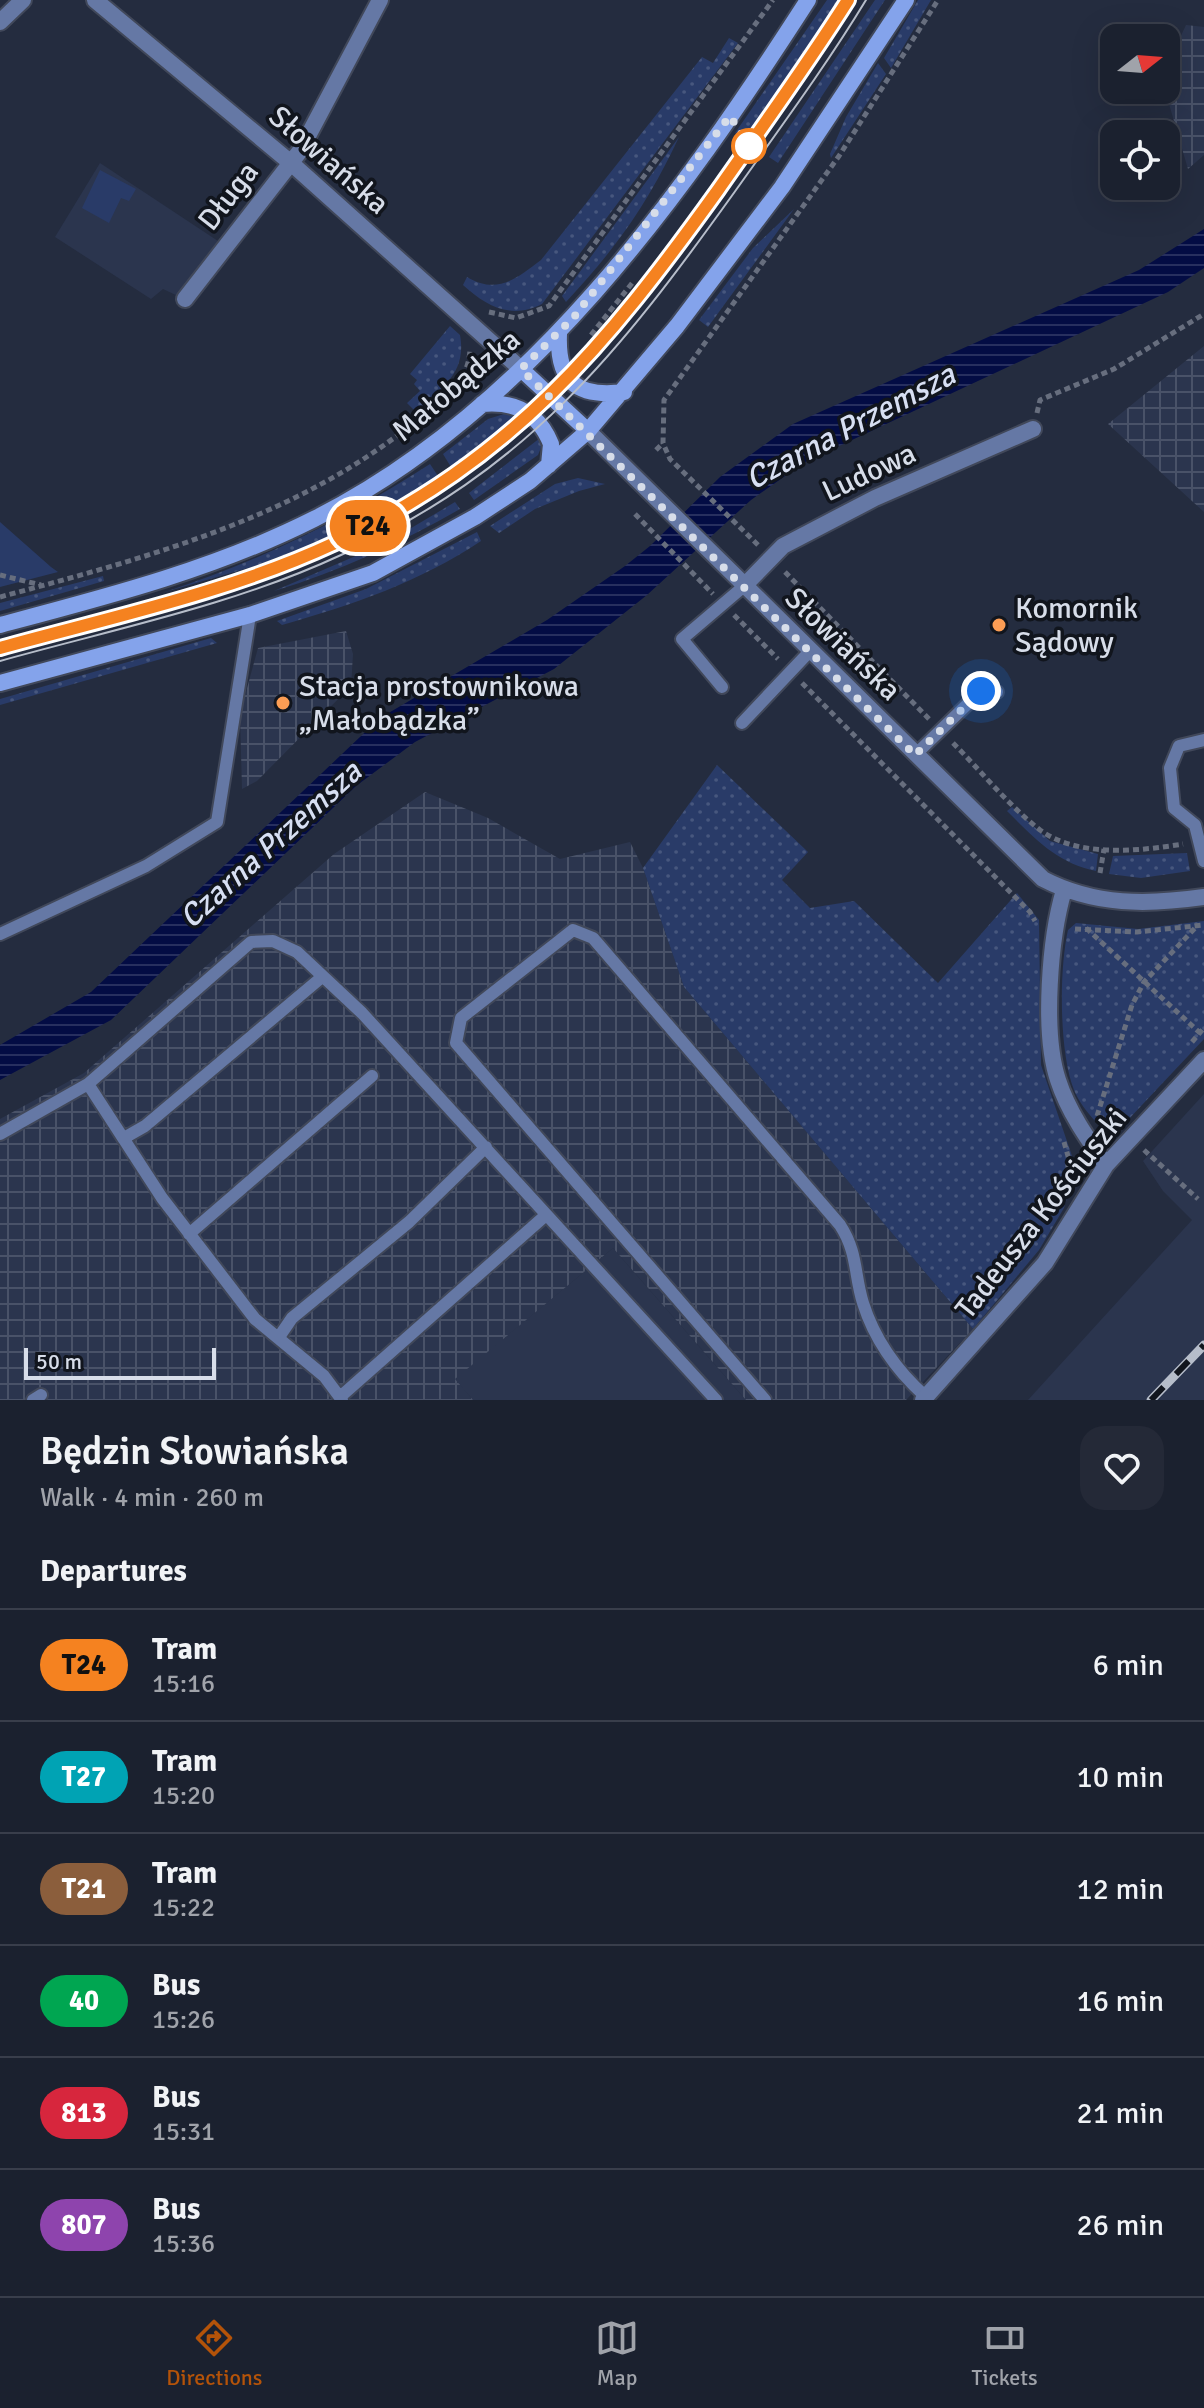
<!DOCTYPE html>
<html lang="en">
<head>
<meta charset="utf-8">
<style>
  :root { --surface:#1b212f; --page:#242937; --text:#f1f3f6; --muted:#a0a3aa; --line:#393e4b; --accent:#b45309 }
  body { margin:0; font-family:Signika,sans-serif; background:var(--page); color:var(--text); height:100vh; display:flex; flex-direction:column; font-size:30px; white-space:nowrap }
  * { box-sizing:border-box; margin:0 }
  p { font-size:26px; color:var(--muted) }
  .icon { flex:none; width:44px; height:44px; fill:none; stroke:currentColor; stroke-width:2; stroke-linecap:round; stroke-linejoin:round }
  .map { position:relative; height:1400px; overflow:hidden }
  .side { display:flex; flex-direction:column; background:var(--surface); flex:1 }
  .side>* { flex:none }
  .badge { padding:0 16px; border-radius:26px; font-size:28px; line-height:52px }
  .needle { width:52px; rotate:73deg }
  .buttons { position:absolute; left:1100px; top:24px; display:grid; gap:16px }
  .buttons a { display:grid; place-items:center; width:80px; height:80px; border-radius:16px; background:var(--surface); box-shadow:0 8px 32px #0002,0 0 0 2px var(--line); font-size:40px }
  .scale { position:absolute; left:24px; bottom:20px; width:192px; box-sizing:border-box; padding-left:8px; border:4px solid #d7dde9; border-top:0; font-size:22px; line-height:28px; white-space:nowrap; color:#d7dde9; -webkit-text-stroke:6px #11151d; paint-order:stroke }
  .you { position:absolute; width:40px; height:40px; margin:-20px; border:6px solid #fff; border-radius:50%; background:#1a73e8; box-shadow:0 0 0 12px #1a73e833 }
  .map>.badge { position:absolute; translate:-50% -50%; box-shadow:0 0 0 4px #fff }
  h2 { padding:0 40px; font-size:30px; line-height:72px }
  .round { display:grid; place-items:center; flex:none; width:84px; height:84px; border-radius:24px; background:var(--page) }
  .summary { display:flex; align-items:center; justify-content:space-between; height:136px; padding:0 40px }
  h1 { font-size:38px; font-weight:600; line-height:60px }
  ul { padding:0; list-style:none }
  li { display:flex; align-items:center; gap:24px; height:112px; padding:0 40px; border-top:2px solid var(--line) }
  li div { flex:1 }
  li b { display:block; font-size:30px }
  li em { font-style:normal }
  li .badge { min-width:88px; font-weight:700; text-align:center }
  .tab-bar { display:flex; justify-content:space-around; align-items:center; height:112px; border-top:2px solid var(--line); background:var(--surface); font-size:22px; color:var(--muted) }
  .tab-bar a { display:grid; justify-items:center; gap:4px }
  .tab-bar .active { color:var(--accent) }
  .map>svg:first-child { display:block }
  .built { fill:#2b354e }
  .industrial { fill:url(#industrial-grid) }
  .grass { fill:url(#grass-dots) }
  .green { fill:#293b68 }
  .water { fill:url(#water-rules) }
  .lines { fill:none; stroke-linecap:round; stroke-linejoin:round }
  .lane-casing { stroke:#41485a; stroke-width:16 }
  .street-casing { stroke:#41485a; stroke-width:20 }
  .secondary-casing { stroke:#41485a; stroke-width:20 }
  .path { stroke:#676e7e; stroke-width:5; stroke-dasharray:6 4; stroke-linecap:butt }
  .lane { stroke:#6578a5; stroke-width:12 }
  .street { stroke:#6578a5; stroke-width:16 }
  .secondary { stroke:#84a3eb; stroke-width:16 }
  .tram { stroke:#b6bdca; stroke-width:2 }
  .rail-casing { stroke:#b6bdca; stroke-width:9 }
  .rail { stroke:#11151d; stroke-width:6; stroke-dasharray:18; stroke-linecap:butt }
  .line-casing { stroke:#fff; stroke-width:18 }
  .line { stroke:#f58220; stroke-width:12 }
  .walk { stroke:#d7dde9; stroke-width:8; stroke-dasharray:0 14.4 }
  .stop-dot { fill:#fff; stroke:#f58220; stroke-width:4 }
  .poi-dot { fill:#fc9d54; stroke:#11151d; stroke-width:3 }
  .labels { text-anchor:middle; stroke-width:7; stroke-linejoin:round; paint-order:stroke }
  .street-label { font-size:30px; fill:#d7dde9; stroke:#11151d }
  .poi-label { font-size:30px; fill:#d7dde9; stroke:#11151d; text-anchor:start }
  .water-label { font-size:32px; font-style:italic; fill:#d7dff2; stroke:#11151d }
</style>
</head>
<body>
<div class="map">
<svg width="1204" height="1400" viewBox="0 0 1204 1400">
  <defs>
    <pattern id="industrial-grid" width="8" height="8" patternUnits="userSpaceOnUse" patternTransform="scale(2)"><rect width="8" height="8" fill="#2b354e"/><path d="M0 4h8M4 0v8" fill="none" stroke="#495268"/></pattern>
    <pattern id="grass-dots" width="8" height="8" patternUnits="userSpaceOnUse" patternTransform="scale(2)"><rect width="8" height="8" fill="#293b68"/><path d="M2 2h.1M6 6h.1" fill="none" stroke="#47577e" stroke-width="1.8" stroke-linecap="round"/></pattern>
    <pattern id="water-rules" width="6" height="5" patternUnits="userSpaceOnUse" patternTransform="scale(2)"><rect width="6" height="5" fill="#030c44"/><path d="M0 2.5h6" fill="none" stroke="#272f5f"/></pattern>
  </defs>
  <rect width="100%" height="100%" fill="#242c3f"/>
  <path class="built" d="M 100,163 L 218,241 L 180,297 L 163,289 L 151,299 L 55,237 Z
    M 1204,1094 L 1204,1400 L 1028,1400 L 1192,1220 L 1163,1191 L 1143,1161 Z
    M 613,1248 L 746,1400 L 473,1400 L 454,1379 Z"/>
  <path class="industrial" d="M 1186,25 L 1204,27 L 1204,155 L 1188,169 L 1165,90 L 1166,68 Z
    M 1204,346 L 1204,512 L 1108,424 Z
    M 346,631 L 353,654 L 351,686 L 257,781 L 242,789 L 240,714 L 258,648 Z
    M 425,792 L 488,818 L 560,859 L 630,842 L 643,868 L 684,987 L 973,1329 L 906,1400 L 746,1400 L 613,1248 L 455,1379 L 473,1400 L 0,1400 L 0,1119 L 84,1073 L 334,854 Z"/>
  <path class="grass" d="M 827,0 L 839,0 L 744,139 L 735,133 Z
    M 875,0 L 885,0 L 778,163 L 769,157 Z
    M 918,0 L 931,0 L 891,68 L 884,58 Z
    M 729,38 L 738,43 L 542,304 C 511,320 486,306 463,285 L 467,277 C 497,295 516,279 541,260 L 702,57 L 713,63 Z
    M 878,63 L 886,74 L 831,158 L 830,154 L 846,117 Z
    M 679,137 C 647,205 617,247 566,302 L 562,296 Z
    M 794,209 L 708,327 L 699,320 L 753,248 Z
    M 450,326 L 460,335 C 467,373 442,388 416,412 L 407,403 L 420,391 L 414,384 L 417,380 L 410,374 Z
    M 504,414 L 518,415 L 451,467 L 443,454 L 488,419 Z
    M 540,438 L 542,445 L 538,455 L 474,500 L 469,493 Z
    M 430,464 L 438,476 L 371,516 L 310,545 L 255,566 L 162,593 C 259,562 345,519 430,464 Z
    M 578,478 L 605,484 L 579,491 L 535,509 L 499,533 L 490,526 L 555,484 Z
    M 455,502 L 460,509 C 401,543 340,571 274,591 L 386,543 Z
    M 477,532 L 481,541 C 420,582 352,605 282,625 L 277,621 L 366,589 Z
    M 103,576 L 104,581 L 0,611 L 0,603 Z
    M 211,638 L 217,643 L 0,705 L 0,699 Z
    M 717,765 L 808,852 L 782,880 L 810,908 L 854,901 L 938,983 L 1017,893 L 1039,920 L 1041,1065 L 1072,1156 L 1074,1175 L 1064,1208 L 1039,1250 L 973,1329 L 684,987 L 643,868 Z
    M 1012,807 L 1050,841 L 1098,854 L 1096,871 C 1057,863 1035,839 1007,811 Z
    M 1187,853 L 1190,871 L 1141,878 L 1109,874 L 1113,856 Z
    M 1204,921 L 1204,1039 L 1126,1122 L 1117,1126 L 1095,1121 C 1087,1112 1079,1102 1074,1090 C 1059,1052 1059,970 1068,930 L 1076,923 L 1138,929 Z"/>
  <path class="green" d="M 100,170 L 136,189 L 129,201 L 121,198 L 109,223 L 82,208 Z
    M 0,522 L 51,567 L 58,572 L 0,587 Z"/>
  <path class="water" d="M 1204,229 L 1204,268 L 1168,292 L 805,462 L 751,500 L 647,595 L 554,669 L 415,742 L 356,786 L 111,1020 L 0,1080 L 0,1045 L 91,992 L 380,718 L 547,620 L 625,566 L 650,546 L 720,477 L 793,424 L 1139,270 Z"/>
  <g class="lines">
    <defs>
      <path id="lane" d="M 722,687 L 682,639 L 743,587
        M 742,723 L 811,650
        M 1204,740 L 1179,746 L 1170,768 L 1174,808 L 1195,825 L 1204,861
        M 915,755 L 981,691 L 997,692
        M 0,934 L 146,866 L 217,822 L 250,615
        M 88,1084 L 162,1198 L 255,1319 L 324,1376 L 342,1400
        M 0,1134 L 88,1084 L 251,942 L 273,941 L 297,952 L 362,1013 L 716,1400
        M 124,1138 L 145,1126 L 322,977
        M 189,1234 L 372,1076
        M 279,1337 L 292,1318 L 409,1222 L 486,1147
        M 340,1397 L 546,1215
        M 33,1400 L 41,1395
        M 765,1400 L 456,1043 L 461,1018 L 573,930 L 593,938 L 840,1225 C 858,1253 854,1274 863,1303 C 875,1341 897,1371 926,1397"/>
      <path id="street" d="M 95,0 L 291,163 L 521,369
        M 0,22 L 23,0
        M 185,299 L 300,151 L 380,0
        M 588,431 L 1043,879 C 1095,906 1148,905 1204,897
        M 743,587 L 783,546 L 875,498 L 1033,429
        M 1064,890 C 1050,937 1042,1032 1058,1080 C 1068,1111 1087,1138 1106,1165
        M 923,1400 L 1045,1263 L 1106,1165 L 1204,1060"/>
      <path id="secondary" d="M 559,334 C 557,382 577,398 624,392
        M 521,369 L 588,431
        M 482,404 C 515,401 538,412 551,444 L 549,465
        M 0,625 C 106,597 215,569 314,519 C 529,411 681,197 808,0
        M 0,683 L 250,615 L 373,573 L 475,517 L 530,481 L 588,431 L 677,326 L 782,187 L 906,0"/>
    </defs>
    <use href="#lane" class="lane-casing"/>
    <use href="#street" class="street-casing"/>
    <use href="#secondary" class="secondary-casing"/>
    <path class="path" d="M 489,312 L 516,318 L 549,306 L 773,0
      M 591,335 L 633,282
      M 1037,413 L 1040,400 L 1114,369 L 1204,314
      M 656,450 L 663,443
      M 635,514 L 713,594
      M 758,545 L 670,459 L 663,443 L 664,400 L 839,156 L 938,0
      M 785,572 L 929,719
      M 0,575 L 41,585
      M 0,597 C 146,558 298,518 417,420 C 442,400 468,384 470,350
      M 734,615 L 778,659
      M 838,642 L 846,635
      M 802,683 L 1030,912 L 1035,921
      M 953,743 C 981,771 1008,805 1040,830 C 1078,858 1140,851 1183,844
      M 1100,873 L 1104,849
      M 1086,928 L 1200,1033
      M 1075,929 L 1137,932 L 1204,925
      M 1192,1042 L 1204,1028
      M 1097,1116 L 1132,1005 L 1144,982 L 1196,927
      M 1098,1118 L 1119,1119
      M 1064,1142 L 1068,1156 L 1068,1187
      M 1144,1150 L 1198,1199"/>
    <use href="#lane" class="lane"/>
    <use href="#street" class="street"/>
    <use href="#secondary" class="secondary"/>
    <path class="tram" d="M 0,648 C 112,616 229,592 335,543 C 515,459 609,342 721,185 C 765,124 808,63 848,0
      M 0,661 C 114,629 234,605 341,555 C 528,470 620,352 736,190 C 780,128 826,66 866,0"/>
    <defs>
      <path id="rail" d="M 1151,1400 L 1204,1345"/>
    </defs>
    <use href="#rail" class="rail-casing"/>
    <use href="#rail" class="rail"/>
  </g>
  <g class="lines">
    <defs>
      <path id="line" d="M 0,648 C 112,617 230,592 335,543 C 513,459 606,346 718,190 C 762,127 807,65 848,0"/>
    </defs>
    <use href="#line" class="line-casing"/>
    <use href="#line" class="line"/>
    <path class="walk" d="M 749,146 L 730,116 L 574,317 L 521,369 L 915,755 L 981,691"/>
  </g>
  <circle class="stop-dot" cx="749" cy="146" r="16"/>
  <g class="poi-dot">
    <circle cx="999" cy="625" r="8"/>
    <circle cx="283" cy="703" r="8"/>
  </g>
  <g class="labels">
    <g class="street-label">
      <text transform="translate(329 160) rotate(41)" y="10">Słowiańska</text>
      <text transform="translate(228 196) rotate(-52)" y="10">Długa</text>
      <text transform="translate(456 385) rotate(-40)" y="10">Małobądzka</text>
      <text transform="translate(869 472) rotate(-25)" y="10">Ludowa</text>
      <text transform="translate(843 644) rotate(44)" y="10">Słowiańska</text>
      <text transform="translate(1041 1213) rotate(-52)" y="10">Tadeusza Kościuszki</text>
    </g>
    <g class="poi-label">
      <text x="1015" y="618">Komornik<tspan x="1015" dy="34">Sądowy</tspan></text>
      <text x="299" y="696">Stacja prostownikowa<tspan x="299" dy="34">„Małobądzka”</tspan></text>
    </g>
    <g class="water-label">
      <text transform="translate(850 426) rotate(-28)" y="11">Czarna Przemsza</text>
      <text transform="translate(270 844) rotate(-42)" y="11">Czarna Przemsza</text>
    </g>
  </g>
</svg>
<div class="buttons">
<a><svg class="needle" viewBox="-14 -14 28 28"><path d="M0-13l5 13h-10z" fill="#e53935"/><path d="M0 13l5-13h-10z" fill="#a0a3aa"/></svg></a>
<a><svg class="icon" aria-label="locate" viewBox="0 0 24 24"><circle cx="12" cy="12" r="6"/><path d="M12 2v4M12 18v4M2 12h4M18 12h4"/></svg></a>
</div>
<div class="scale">50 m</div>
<div class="you" style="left:981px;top:691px"></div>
<b class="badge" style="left:368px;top:526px;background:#f58220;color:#111">T24</b>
</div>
<section class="side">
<div class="summary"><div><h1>Będzin Słowiańska</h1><p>Walk · 4 min · 260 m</p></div><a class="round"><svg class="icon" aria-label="heart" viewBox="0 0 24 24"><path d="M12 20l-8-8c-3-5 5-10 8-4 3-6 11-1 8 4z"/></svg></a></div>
<h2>Departures</h2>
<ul>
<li><span class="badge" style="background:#f58220;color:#111">T24</span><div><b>Tram</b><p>15:16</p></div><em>6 min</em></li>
<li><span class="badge" style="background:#00a3b4;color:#fff">T27</span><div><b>Tram</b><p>15:20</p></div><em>10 min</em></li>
<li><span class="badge" style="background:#8b5e3c;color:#fff">T21</span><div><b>Tram</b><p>15:22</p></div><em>12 min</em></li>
<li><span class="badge" style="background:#00a651;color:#fff">40</span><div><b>Bus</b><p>15:26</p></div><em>16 min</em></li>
<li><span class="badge" style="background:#d7263d;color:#fff">813</span><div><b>Bus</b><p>15:31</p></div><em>21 min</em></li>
<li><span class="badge" style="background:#8e44ad;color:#fff">807</span><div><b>Bus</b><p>15:36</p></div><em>26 min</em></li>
</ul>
</section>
<nav class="tab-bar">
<a class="active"><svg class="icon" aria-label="directions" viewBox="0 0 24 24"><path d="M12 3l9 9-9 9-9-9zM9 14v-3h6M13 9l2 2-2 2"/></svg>Directions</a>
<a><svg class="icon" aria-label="map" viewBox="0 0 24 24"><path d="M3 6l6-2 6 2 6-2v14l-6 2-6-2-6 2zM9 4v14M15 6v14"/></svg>Map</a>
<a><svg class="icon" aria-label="tickets" viewBox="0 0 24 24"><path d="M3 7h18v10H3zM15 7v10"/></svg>Tickets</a>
</nav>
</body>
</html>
